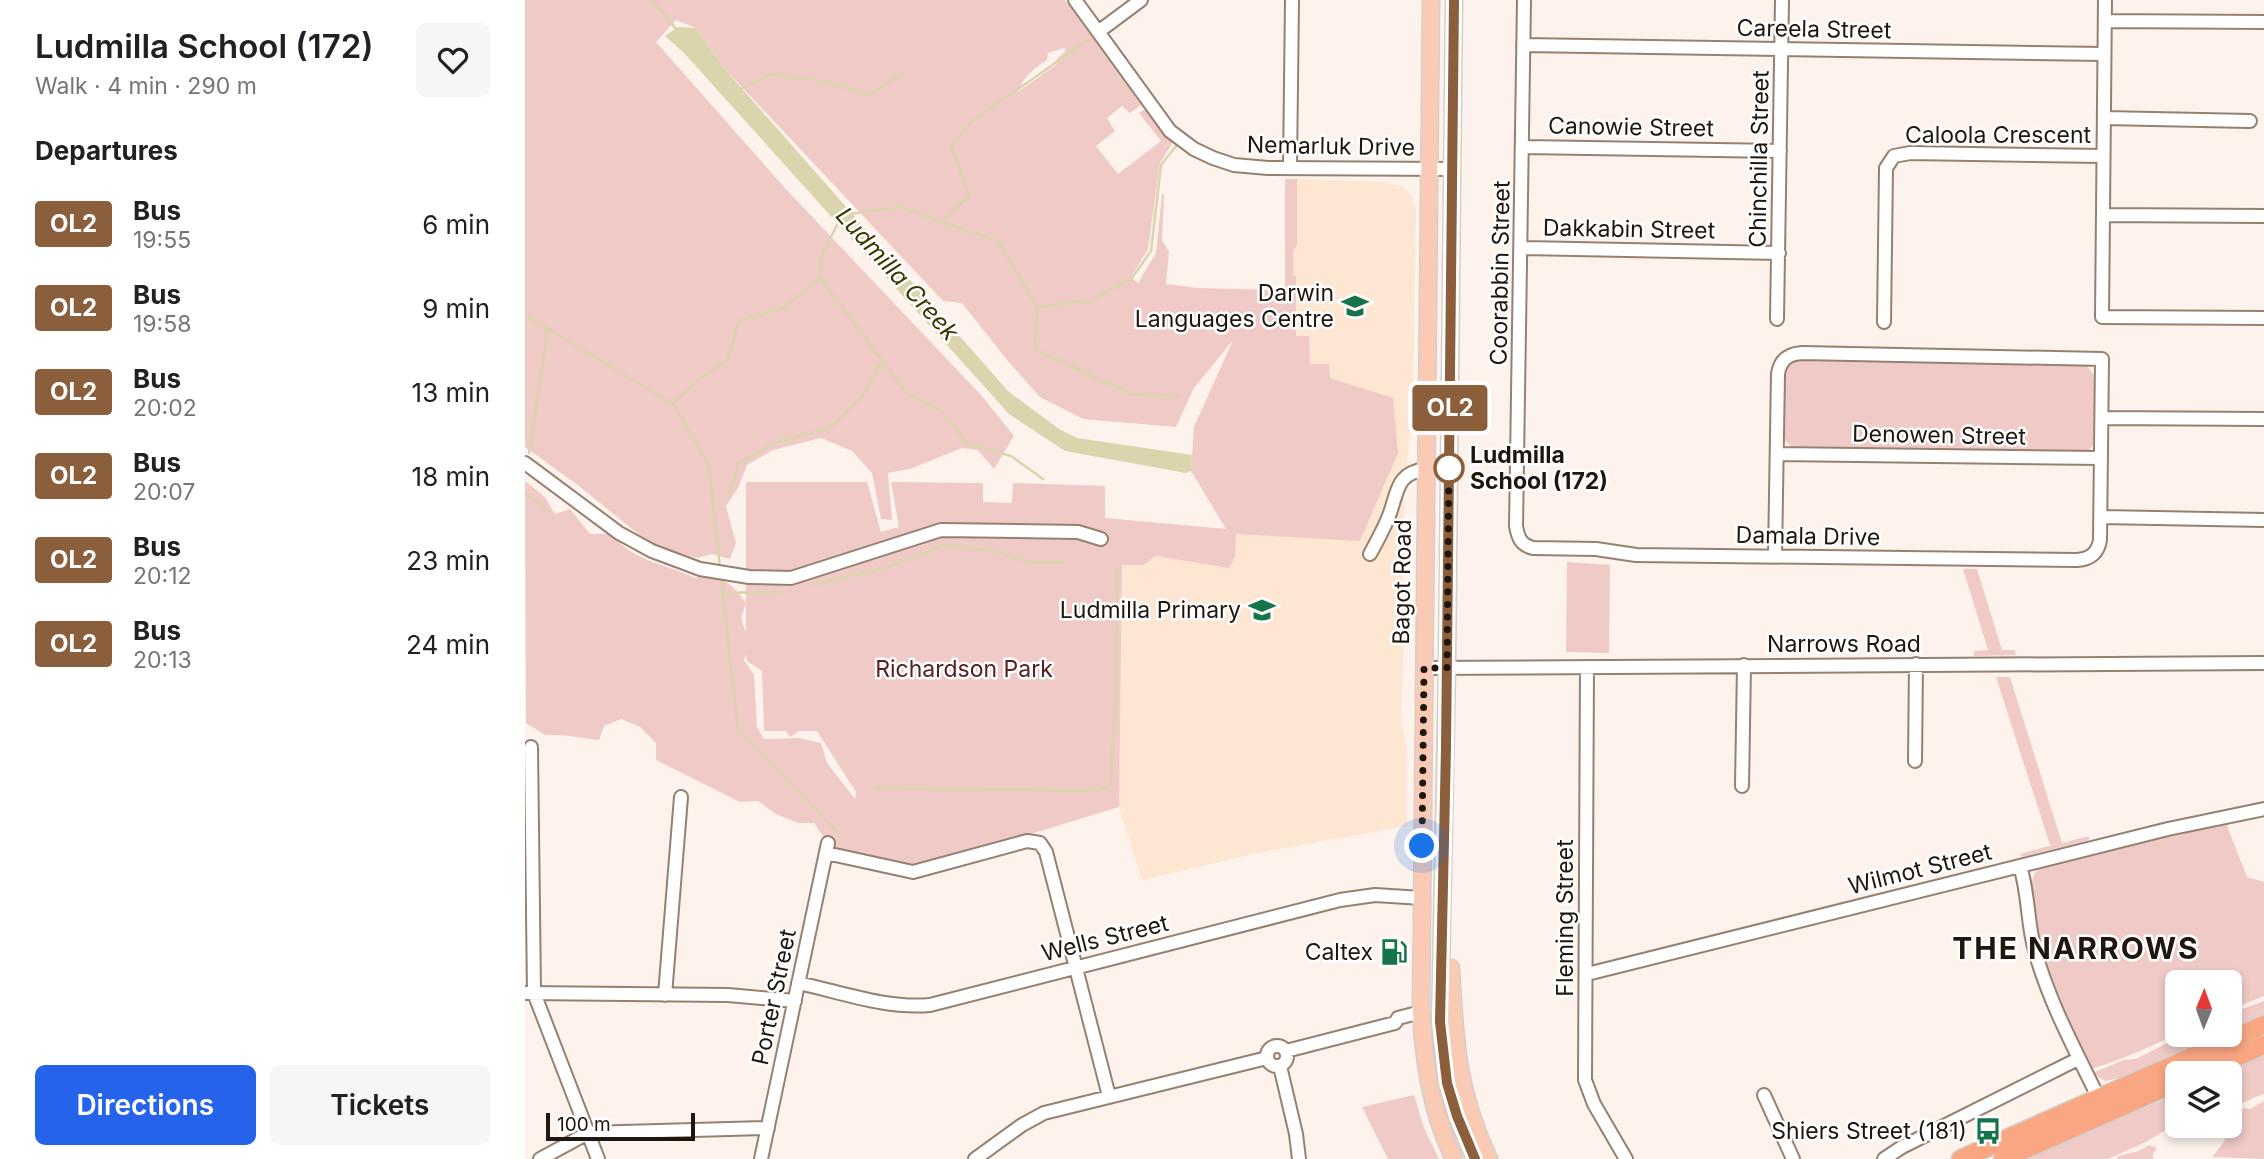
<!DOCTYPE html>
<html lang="en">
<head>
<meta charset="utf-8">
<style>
  :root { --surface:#fff; --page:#f6f6f6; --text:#202124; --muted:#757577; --accent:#2563eb }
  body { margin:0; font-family:Inter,sans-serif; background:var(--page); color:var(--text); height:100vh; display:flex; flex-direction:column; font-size:26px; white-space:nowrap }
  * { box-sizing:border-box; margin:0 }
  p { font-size:23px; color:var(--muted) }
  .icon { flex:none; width:38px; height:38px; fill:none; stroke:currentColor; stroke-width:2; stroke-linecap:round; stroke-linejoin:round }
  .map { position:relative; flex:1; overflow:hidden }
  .side { display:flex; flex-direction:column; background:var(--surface); width:525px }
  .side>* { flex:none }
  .badge { padding:0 14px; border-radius:5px; font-size:24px; line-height:46px }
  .needle { width:46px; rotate:1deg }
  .buttons { position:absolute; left:1640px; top:970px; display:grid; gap:14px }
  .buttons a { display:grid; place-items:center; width:77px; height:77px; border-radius:10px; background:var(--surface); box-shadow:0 4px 10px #0003; font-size:35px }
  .scale { position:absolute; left:21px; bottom:18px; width:149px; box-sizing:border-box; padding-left:7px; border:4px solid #1e160f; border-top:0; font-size:19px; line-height:24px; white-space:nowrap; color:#1e160f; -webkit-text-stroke:5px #fff; paint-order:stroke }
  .you { position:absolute; width:35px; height:35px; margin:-18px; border:5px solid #fff; border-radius:50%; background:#1a73e8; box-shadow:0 0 0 10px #1a73e833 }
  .map>.badge { position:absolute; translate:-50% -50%; box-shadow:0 0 0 4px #fff }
  h2 { padding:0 35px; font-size:26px; line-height:63px }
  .round { display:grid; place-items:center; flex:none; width:74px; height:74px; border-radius:10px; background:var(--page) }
  .overview { display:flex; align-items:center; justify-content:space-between; height:119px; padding:0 35px }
  h1 { font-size:33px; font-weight:600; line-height:52px }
  .action { display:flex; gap:14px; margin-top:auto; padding:14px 35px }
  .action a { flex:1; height:80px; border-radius:10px; background:var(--accent); color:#fff; font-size:28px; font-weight:600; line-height:80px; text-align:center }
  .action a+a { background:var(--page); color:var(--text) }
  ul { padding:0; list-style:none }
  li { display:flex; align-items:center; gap:21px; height:84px; padding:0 35px }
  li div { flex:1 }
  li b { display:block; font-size:26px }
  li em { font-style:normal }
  li .badge { min-width:77px; font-weight:700; text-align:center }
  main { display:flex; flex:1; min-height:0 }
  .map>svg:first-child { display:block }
  .built { fill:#fde6d2 }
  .green { fill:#efcac6; fill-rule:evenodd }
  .water { fill:#dad5ac }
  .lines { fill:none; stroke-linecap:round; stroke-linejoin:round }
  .stream { stroke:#dad5ac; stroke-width:2.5 }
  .minor-casing { stroke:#968170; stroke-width:16 }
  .major-casing { stroke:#d2d0cf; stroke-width:19 }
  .highway-casing { stroke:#d2d0cf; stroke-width:21 }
  .minor { stroke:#fff; stroke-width:12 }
  .major { stroke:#fbcab4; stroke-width:16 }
  .highway { stroke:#f9a682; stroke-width:18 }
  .line-casing { stroke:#fff; stroke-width:16 }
  .line { stroke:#8b5e3c; stroke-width:10 }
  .walk { stroke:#1e160f; stroke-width:7; stroke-dasharray:0 12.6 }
  .stop-dot { fill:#fff; stroke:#8b5e3c; stroke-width:3.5 }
  .labels { text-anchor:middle; stroke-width:5; stroke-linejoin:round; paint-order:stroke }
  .street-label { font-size:23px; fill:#1e160f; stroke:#fff }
  .poi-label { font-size:23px; fill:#1e160f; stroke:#fff; text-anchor:end }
  .stop-label { font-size:23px; font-weight:bold; fill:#1e160f; stroke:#fff; text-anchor:start }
  .park-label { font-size:23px; fill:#58201e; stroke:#fff }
  .water-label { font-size:24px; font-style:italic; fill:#3d3603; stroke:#fff }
  .district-label { font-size:30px; font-weight:bold; letter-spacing:2px; fill:#1e160f; stroke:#fff }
</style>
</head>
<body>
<main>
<section class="side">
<div class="overview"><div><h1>Ludmilla School (172)</h1><p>Walk · 4 min · 290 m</p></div><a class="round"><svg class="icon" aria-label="heart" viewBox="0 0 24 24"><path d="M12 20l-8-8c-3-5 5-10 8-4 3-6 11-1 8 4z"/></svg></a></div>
<h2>Departures</h2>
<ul>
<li><span class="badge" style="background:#8b5e3c;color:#fff">OL2</span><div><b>Bus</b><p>19:55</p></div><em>6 min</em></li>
<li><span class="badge" style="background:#8b5e3c;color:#fff">OL2</span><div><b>Bus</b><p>19:58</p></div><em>9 min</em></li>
<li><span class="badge" style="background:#8b5e3c;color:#fff">OL2</span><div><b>Bus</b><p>20:02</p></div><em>13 min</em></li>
<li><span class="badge" style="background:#8b5e3c;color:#fff">OL2</span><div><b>Bus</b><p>20:07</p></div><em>18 min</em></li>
<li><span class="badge" style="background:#8b5e3c;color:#fff">OL2</span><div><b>Bus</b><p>20:12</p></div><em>23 min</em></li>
<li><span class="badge" style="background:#8b5e3c;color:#fff">OL2</span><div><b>Bus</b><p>20:13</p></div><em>24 min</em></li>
</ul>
<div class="action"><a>Directions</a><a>Tickets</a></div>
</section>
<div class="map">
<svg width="1739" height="1159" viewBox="0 0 1739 1159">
  <rect width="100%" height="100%" fill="#fdf3ec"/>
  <path class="built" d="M 772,179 L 859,182 L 876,186 L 888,197 L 891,211 L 888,402 L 880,486 L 877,582 L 879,633 L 876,725 L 882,745 L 882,826 L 737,852 L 617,880 L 594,808 L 596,565 L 618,565 L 631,556 L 666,560 L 685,566 L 710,535 L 666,471 L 669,427 L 710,336 L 763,337 L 771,276 L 768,275 L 768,252 L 772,245 Z"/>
  <path class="green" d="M 0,0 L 540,0 L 616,105 L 605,113 L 597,106 L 582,118 L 590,131 L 571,146 L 593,174 L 636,141 L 614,113 L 620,109 L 648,142 L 635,163 L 623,249 L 606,277 L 613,283 L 631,253 L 637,195 L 639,194 L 637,240 L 644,251 L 641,284 L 673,288 L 760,290 L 760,179 L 772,179 L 772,245 L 768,252 L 768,275 L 771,276 L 771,336 L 784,336 L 785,364 L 804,364 L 805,378 L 868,398 L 873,453 L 835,541 L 711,534 L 710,557 L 704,568 L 631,556 L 618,565 L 597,565 L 594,807 L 496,837 L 386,864 L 312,849 L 302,842 L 289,823 L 273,823 L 251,814 L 233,801 L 215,802 L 131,760 L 131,743 L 115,727 L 96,719 L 79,726 L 74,740 L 37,735 L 20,735 L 1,723 L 0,481 L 20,497 L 30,514 L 45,509 L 65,534 L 86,534 C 109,562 139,563 170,578 C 196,572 207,584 221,603 L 216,618 L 221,632 L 221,482 L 342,482 L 356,532 L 374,527 L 366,482 L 458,483 L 458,502 L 487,503 L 488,483 L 580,486 L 580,518 L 701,529 L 666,471 L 669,427 L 708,340 L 669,388 L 651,427 L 558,419 L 515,397 L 483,361 L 437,303 L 418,301 L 199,68 L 171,28 L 151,20 L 131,42 L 259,187 L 456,395 L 489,436 L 469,469 L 453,450 L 437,448 L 385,469 L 363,473 L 367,520 L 356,519 L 347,473 L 327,451 L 296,438 L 248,450 L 222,465 L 213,488 L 201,506 L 211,543 L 205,559 L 187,554 L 172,558 L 128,546 L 54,486 L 0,447 ZM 539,48 L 541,50 L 531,60 L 532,64 L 493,92 C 498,77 509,68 522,60 L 523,53 ZM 221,654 L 222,661 L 237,671 L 239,731 L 261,731 L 265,737 L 274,731 L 292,731 L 331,792 L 330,799 L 302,763 L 296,743 L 274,738 L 239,739 L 232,727 L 229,675 L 219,660 Z
    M 1278,358 L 1561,364 L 1572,380 L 1571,442 L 1562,452 L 1268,448 L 1258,439 L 1258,379 L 1263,366 Z
    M 1042,562 L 1085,565 L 1084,653 L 1041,652 Z
    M 1438,569 L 1452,569 L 1477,650 L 1490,650 L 1491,655 L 1449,656 L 1449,651 L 1463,650 Z
    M 1471,677 L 1485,677 L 1537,843 L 1564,836 L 1564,840 L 1497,857 L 1495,854 L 1531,844 L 1525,845 Z
    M 1701,823 L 1722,877 L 1739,882 L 1739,996 L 1705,1010 L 1704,982 L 1652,982 L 1652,1033 C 1625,1048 1595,1060 1566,1069 C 1537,1018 1515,960 1509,901 C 1508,893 1505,882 1509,875 C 1512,869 1516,868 1522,867 Z
    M 1739,1001 L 1739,1018 L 1705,1033 L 1704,1014 Z
    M 1660,1034 L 1701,1034 L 1600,1077 L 1580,1081 L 1568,1073 L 1598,1060 L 1611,1059 Z
    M 1739,1055 L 1739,1094 C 1726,1098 1717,1104 1705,1109 L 1704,1073 L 1700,1073 Z
    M 1652,1094 L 1652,1123 L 1621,1142 L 1583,1159 L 1503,1159 L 1515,1152 Z
    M 889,1095 L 899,1128 L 914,1159 L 863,1159 L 837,1107 Z
    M 1739,1101 L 1739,1159 L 1687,1157 L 1699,1142 L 1700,1137 L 1690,1133 L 1696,1125 L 1704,1125 L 1705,1117 L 1718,1108 L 1725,1109 Z
    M 1624,1145 L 1632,1148 L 1628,1154 L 1628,1159 L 1592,1159 L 1593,1156 L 1614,1151 Z"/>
  <path class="water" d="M 153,27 L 171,28 L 199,68 L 483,391 L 534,429 L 552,438 L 667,455 L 666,471 L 661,473 L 540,451 L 484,414 L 159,53 L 140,36 Z"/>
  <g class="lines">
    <path class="stream" d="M 128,0 L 151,29
      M 216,89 L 245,74 L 291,80 L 345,94 L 377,74
      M 324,214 L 376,207 L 416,222 L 444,196 L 426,145 L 449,120 L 563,40
      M 416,222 L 473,241 L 512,307 L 567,300 L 606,279 L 626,251 L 636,165 L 651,146
      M 296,279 L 381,393 L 416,411 L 442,443 L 486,456 L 518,479
      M 512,307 L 510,349 L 606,394 L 653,396
      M 0,315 L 148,404 L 184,465 L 195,568
      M 148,404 L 176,378 L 202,361 L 214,321 L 259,308 L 295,278 L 297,255 L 314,221
      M 4,453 L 23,329
      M 0,493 L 25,512
      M 204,493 L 214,463 L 249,443 L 305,428 L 337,396 L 356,362
      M 196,575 L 213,729 L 315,834
      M 288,585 L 363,567 L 420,545 L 477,553 L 502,562 L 537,562
      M 198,593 L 254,592
      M 351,788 L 571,791 L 585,787 L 591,696 L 592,568"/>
    <defs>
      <path id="minor" d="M 550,0 L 645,131 L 669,149 L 688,158 L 709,165 L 743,168 L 927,169
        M 999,0 L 991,526 C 993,538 996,545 1008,548 L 1071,549 L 1111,555 L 1552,560 C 1565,559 1573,553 1575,540 L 1577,359 L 1277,353 C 1263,354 1255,360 1253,374 L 1250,556
        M 1580,0 L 1577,317 L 1739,318
        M 1580,21 L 1739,22
        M 573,32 L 616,0
        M 998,45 L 1579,54
        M 1579,118 L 1725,121
        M 998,147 L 1255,151
        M 765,168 L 767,0
        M 1578,215 L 1739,216
        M 996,248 L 1254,253
        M 1252,319 L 1257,0
        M 1359,322 L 1361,168 L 1369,156 L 1385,153 L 1578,156
        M 1577,418 L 1739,419
        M 1252,454 L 1576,458
        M 0,463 L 94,533 L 127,551 L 175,569 L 224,577 L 266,578 L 416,530 L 553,532 L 576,539
        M 1576,517 L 1739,520
        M 845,554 C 852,541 860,527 865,513 C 873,490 872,473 901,469
        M 1062,667 L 1060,1080 L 1069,1104 L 1101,1159
        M 899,668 L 1739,663
        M 6,747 L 9,993 L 73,1159
        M 1390,761 L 1391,664
        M 1217,786 L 1219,665
        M 301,853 L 388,872 L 502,841 L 515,843 L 521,852 L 584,1096
        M 1495,866 C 1504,894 1502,923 1510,951 C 1525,1005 1552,1053 1576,1103
        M 1062,974 L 1643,829 L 1739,809
        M 273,983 C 316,992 360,1009 405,1005 L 815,900 L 850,895 L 897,898
        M 0,993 L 203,995 L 270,1001
        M 140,995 L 156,797
        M742 1056a10 10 0 1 1 20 0a10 10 0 1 1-20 0Z
        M 761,1051 L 870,1023 L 873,1018 L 896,1012
        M 755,1066 L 771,1134 L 774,1159
        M 1239,1095 L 1268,1159
        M 15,1159 L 63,1133 L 243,1128
        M 236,1159 L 303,843
        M 450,1159 L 497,1125 L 519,1113 L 742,1058
        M 1359,1159 L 1377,1147 L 1553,1059"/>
      <path id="major" d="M 906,0 L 896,1012 C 899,1063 906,1112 929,1159
        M 929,0 L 922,668 L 915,1022 L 922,1083 L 931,1116 L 950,1159
        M 926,968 C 930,1043 932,1090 964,1159"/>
      <path id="highway" d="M 1674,1073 L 1739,1045
        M 1436,1159 L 1739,1025
        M 1478,1159 L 1652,1082"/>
    </defs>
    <use href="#minor" class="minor-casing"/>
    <use href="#major" class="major-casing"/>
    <use href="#highway" class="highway-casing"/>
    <use href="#minor" class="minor"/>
    <use href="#major" class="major"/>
    <use href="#highway" class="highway"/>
  </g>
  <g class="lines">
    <defs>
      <path id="line" d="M 929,0 L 921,748 L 915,1022 L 922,1083 L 932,1116 L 950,1159"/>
    </defs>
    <use href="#line" class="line-casing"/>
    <use href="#line" class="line"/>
    <path class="walk" d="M 897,846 L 899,668 L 922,668 L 924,457 L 924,468"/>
  </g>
  <defs>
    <symbol id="school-bare" viewBox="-9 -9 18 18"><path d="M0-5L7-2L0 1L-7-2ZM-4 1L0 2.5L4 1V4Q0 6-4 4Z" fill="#16744a" stroke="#fff" stroke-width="2.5" paint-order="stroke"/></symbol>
    <symbol id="fuel-bare" viewBox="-9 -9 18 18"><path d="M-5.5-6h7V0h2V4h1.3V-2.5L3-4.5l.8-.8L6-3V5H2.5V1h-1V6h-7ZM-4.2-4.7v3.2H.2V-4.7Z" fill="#16744a" stroke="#fff" stroke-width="2.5" paint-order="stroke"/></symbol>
    <symbol id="bus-bare" viewBox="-9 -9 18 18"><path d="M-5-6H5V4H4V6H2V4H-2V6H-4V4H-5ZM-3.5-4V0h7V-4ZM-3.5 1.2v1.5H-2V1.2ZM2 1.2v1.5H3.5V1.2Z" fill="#16744a" stroke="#fff" stroke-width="2.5" paint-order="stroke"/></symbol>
  </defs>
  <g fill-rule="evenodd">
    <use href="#school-bare" x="811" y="287" width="38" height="38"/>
    <use href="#school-bare" x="718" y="591" width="38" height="38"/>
    <use href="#fuel-bare" x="850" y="933" width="38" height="38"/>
    <use href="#bus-bare" x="1444" y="1112" width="38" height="38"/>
  </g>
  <circle class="stop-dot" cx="924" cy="468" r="14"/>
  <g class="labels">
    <g class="street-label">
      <text transform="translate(1289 29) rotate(1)" y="8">Careela Street</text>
      <text transform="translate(1106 127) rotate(1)" y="8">Canowie Street</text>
      <text x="1473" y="143">Caloola Crescent</text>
      <text transform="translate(806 146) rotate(1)" y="8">Nemarluk Drive</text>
      <text transform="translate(1234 159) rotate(-89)" y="8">Chinchilla Street</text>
      <text transform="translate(1104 229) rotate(1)" y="8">Dakkabin Street</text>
      <text transform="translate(975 273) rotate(-89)" y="8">Coorabbin Street</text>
      <text transform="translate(1414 435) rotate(1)" y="8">Denowen Street</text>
      <text transform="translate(1283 536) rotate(1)" y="8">Damala Drive</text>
      <text transform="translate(877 582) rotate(-89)" y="8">Bagot Road</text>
      <text x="1319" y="652">Narrows Road</text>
      <text transform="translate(1395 869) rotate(-14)" y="8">Wilmot Street</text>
      <text transform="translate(1040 918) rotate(-90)" y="8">Fleming Street</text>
      <text transform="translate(580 938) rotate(-14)" y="8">Wells Street</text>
      <text transform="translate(249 997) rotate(-78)" y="8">Porter Street</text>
    </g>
    <g class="poi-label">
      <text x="809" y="301">Darwin<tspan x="809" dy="26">Languages Centre</tspan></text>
      <text x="716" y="618">Ludmilla Primary</text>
      <text x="848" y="960">Caltex</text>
      <text x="1442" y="1139">Shiers Street (181)</text>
    </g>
    <g class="stop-label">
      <text x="945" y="463">Ludmilla<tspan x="945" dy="26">School (172)</tspan></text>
    </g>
    <g class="park-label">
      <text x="439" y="677">Richardson Park</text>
    </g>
    <g class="water-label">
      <text transform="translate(372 274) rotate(48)" y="8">Ludmilla Creek</text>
    </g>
    <g class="district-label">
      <text x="1551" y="959">THE NARROWS</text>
    </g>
  </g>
</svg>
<div class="buttons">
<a><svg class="needle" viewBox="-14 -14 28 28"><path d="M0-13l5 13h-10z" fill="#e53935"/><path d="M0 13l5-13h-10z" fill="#757577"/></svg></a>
<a><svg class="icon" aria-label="layers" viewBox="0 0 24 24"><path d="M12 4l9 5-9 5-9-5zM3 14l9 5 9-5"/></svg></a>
</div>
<div class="scale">100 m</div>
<div class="you" style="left:897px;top:846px"></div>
<b class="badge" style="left:925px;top:408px;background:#8b5e3c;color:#fff">OL2</b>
</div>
</main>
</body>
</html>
